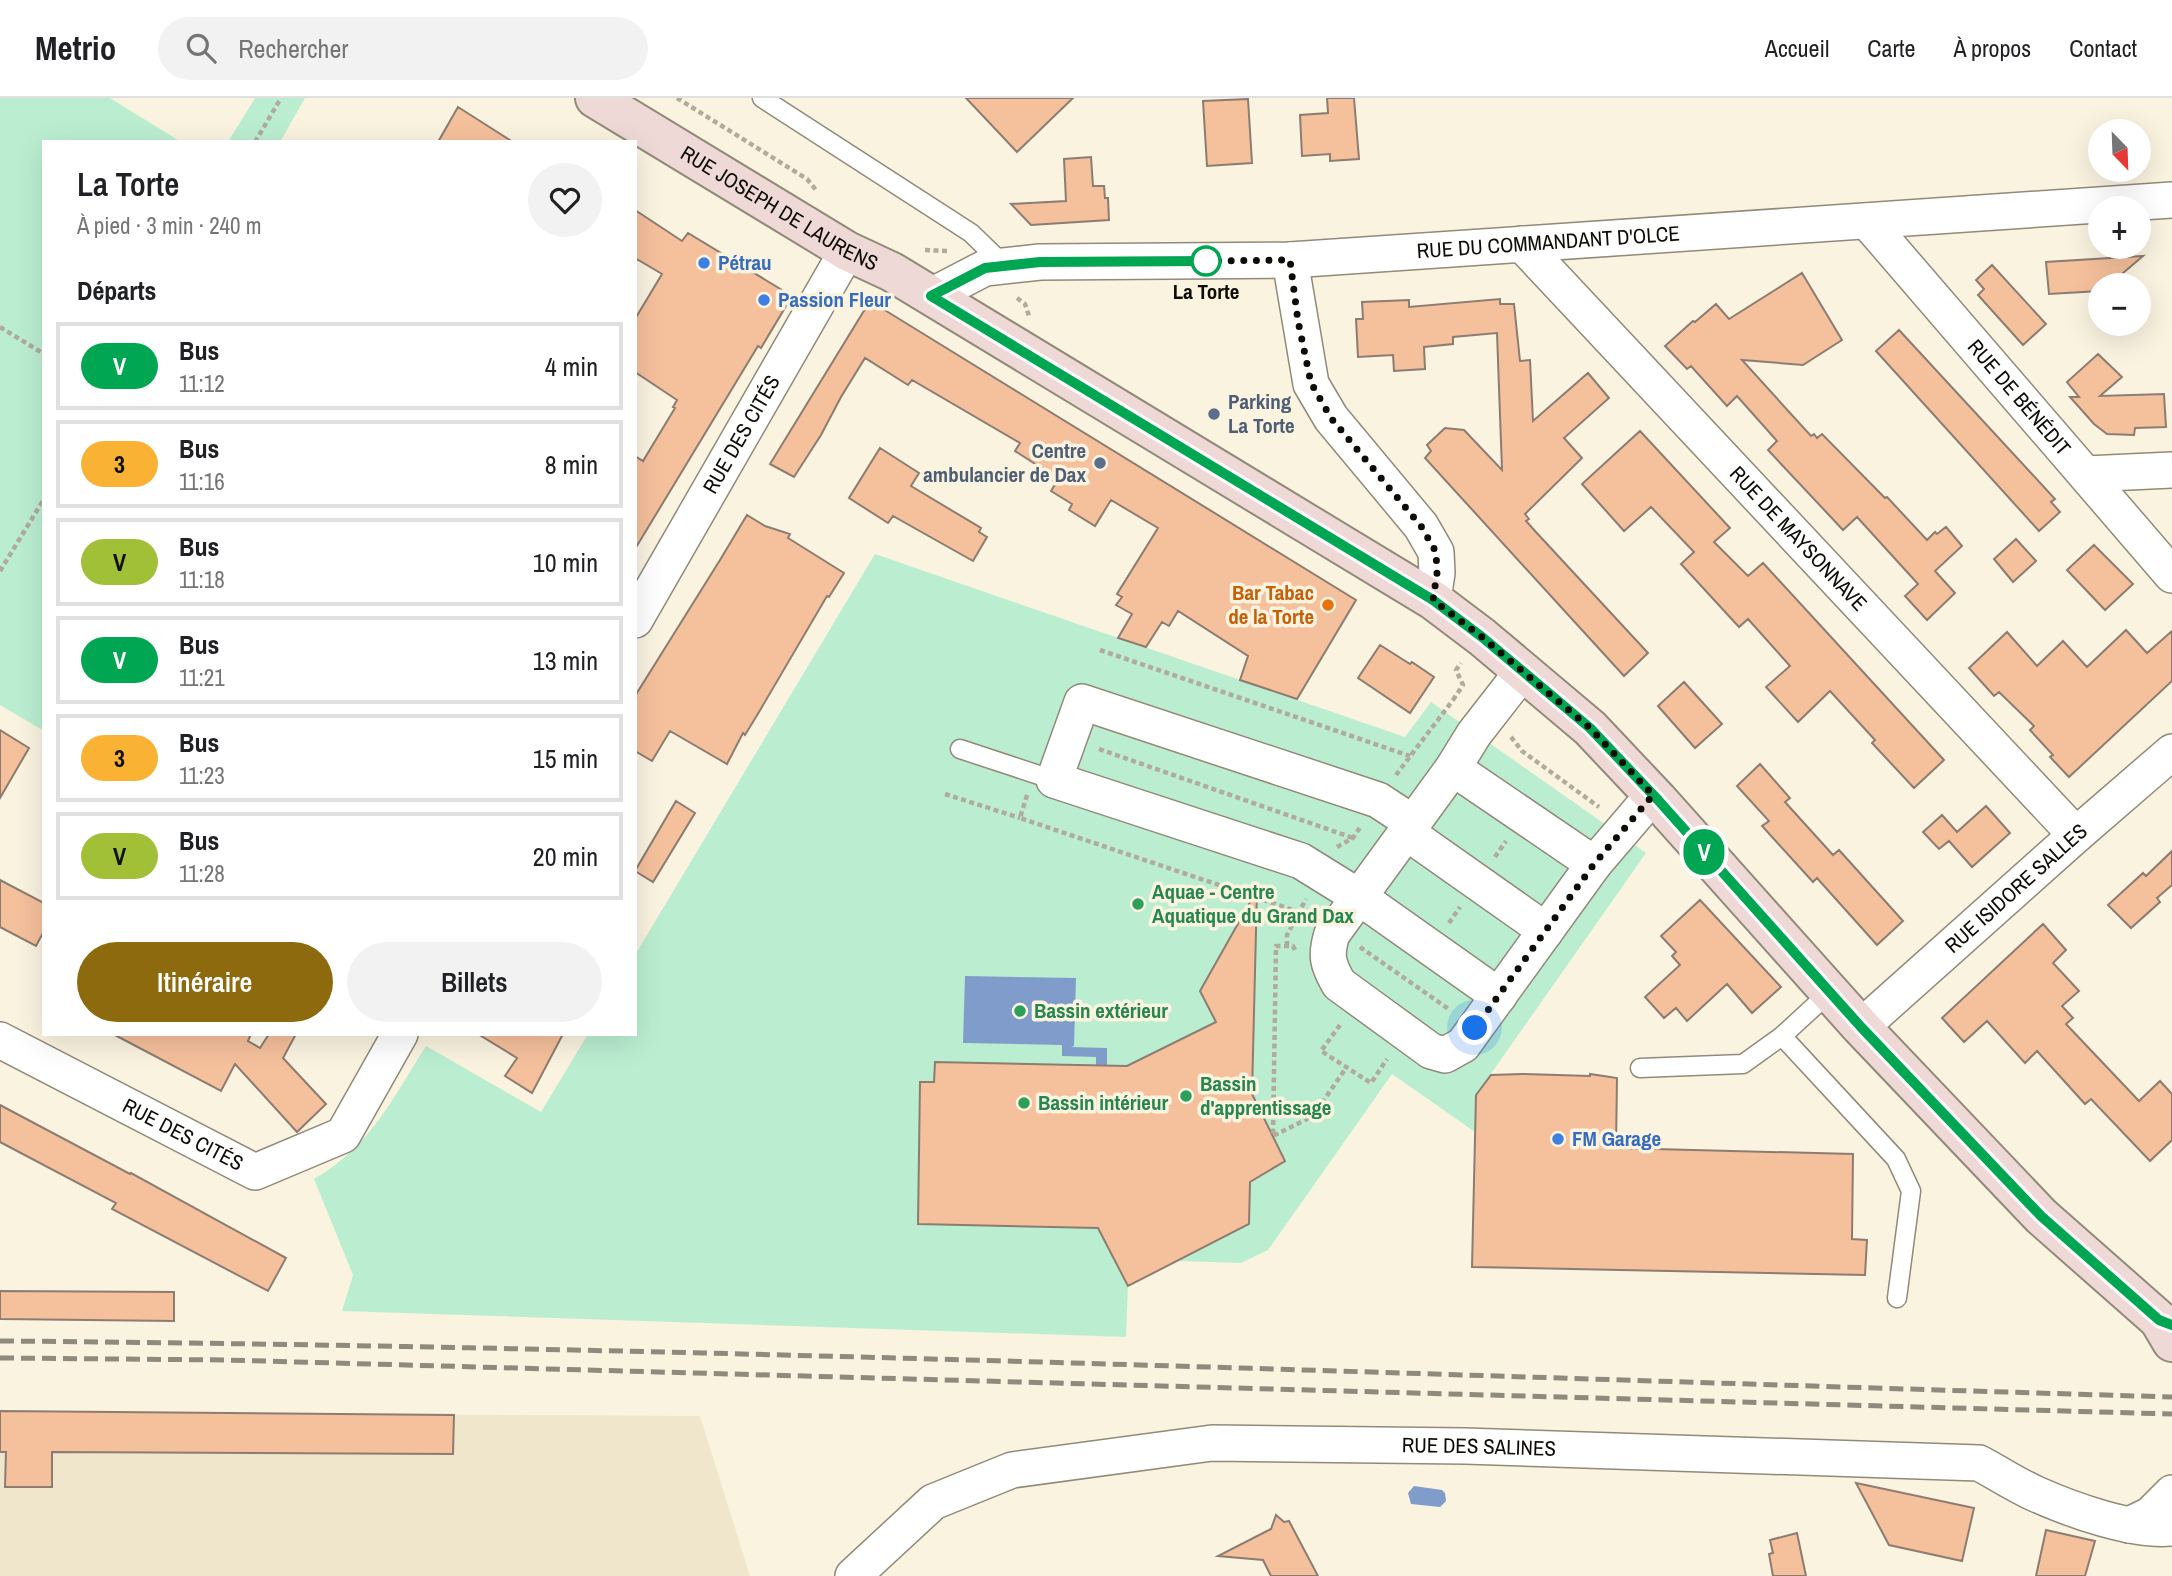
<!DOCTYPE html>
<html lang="fr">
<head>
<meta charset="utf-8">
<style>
  :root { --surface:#fff; --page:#f2f2f2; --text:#202124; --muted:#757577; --line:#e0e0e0; --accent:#8d6a0d }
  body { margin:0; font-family:"Archivo Narrow",sans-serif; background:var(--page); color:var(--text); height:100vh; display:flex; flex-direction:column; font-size:26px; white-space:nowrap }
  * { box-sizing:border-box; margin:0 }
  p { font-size:23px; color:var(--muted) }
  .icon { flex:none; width:38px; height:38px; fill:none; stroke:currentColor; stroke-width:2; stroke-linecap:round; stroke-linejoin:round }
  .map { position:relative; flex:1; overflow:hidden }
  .panel { position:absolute; left:42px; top:42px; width:595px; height:896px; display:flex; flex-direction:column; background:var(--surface); border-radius:0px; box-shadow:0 7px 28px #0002 }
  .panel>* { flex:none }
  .badge { padding:0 14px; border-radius:23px; font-size:24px; line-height:46px }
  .needle { width:46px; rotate:157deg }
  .buttons { position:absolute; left:2088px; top:21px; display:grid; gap:14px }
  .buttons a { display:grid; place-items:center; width:63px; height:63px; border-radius:50%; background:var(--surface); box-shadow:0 7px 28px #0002; font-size:35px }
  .you { position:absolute; width:35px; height:35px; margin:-18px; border:5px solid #fff; border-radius:50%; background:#1a73e8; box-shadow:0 0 0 10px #1a73e833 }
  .map>.badge { position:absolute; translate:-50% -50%; box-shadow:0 0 0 4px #fff }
  h2 { padding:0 35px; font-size:26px; line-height:63px }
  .round { display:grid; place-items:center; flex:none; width:74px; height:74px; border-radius:37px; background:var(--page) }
  .summary { display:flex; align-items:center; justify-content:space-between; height:119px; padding:0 35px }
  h1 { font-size:33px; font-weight:600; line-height:52px }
  .cta { display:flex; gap:14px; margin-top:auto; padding:14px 35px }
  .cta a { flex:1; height:80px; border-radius:42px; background:var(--accent); color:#fff; font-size:28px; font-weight:600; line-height:80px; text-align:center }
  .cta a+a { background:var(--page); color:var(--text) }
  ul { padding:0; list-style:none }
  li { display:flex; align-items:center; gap:21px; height:88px; margin:0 14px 10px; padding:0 21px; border:4px solid var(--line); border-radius:0px }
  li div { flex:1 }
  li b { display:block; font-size:26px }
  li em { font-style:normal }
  li .badge { min-width:77px; font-weight:700; text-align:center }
  header { display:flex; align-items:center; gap:42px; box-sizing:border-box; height:98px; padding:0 35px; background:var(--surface); border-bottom:2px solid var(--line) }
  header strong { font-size:33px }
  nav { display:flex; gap:38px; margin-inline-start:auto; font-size:24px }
  .search { width:490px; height:63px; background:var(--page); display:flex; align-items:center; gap:18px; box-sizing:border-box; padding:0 24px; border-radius:38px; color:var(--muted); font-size:26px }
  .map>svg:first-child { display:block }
  .built { fill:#efe6cc }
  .green { fill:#bbeed1 }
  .water { fill:#809ccb }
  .building { fill:#f5c09c; stroke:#8c7c71; stroke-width:2 }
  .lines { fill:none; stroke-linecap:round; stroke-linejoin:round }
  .service-casing { stroke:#918a79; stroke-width:21 }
  .minor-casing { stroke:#918a79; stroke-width:38 }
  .secondary-casing { stroke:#918a79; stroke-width:42 }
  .path { stroke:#b1ab9c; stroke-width:4.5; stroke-dasharray:5 3.5; stroke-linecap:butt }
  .service { stroke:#fff; stroke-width:18 }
  .minor { stroke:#fff; stroke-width:35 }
  .secondary { stroke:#efd9d7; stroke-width:38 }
  .rail { stroke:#8e8a7d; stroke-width:5; stroke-dasharray:14 7; stroke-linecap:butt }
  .line-casing { stroke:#fff; stroke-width:16 }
  .line { stroke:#00a651; stroke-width:10 }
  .walk { stroke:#0e0c06; stroke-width:7; stroke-dasharray:0 12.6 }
  .stop-dot { fill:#fff; stroke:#00a651; stroke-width:3.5 }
  .shop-dot { fill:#3f7fe0; stroke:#faf3e0; stroke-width:2.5 }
  .service-dot { fill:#5c6f8a; stroke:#faf3e0; stroke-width:2.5 }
  .food-dot { fill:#e8710a; stroke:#faf3e0; stroke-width:2.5 }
  .leisure-dot { fill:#2e9e5b; stroke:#faf3e0; stroke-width:2.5 }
  .labels { text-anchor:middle; stroke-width:7; stroke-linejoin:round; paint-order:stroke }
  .street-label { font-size:21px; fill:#0e0c06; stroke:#faf3e0 }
  .shop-label { font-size:21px; font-weight:bold; fill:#366cbe; stroke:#faf3e0; text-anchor:start }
  .stop-label { font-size:21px; font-weight:bold; fill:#0e0c06; stroke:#faf3e0 }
  .service-label { font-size:21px; font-weight:bold; fill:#4e5e75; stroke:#faf3e0; text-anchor:start }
  .food-label { font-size:21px; font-weight:bold; fill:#c56008; stroke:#faf3e0; text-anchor:end }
  .leisure-label { font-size:21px; font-weight:bold; fill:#27864d; stroke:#faf3e0; text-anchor:start }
</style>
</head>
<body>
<header>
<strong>Metrio</strong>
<div class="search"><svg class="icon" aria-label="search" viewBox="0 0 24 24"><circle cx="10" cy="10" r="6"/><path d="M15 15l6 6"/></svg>Rechercher</div>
<nav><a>Accueil</a><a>Carte</a><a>À propos</a><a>Contact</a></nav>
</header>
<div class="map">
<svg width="2172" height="1478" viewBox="0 0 2172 1478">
  <rect width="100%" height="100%" fill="#faf3e0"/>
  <path class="built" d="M 0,1314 L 700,1318 L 750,1478 L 0,1478 Z"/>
  <path class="green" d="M 0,0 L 110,0 L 181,44 L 44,44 L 44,633 L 0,607 Z
    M 255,0 L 305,0 L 280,44 L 228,44 Z
    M 875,456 L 1405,639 L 1431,604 L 1646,755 L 1476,997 L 1475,1034 L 1392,976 L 1268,1152 L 1241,1165 L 1177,1163 L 1128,1188 L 1126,1239 L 342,1213 L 353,1177 L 314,1081 C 371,1048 392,1001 426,948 L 541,1014 L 588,936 L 635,936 L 635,857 Z"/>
  <path class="water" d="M 965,878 L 1076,880 L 1074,948 L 1071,949 L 1107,950 L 1107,968 L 1096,968 L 1096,959 L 1062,958 L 1062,947 L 963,945 Z
    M 1414,1388 L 1442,1392 L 1445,1395 L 1446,1403 L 1440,1409 L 1411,1406 L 1408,1395 Z"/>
  <path class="building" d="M 966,0 L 1073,0 L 1017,54 Z
    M 1327,0 L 1354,0 L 1359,61 L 1330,63 L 1330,56 L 1302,58 L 1300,17 L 1328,15 Z
    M 1248,1 L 1252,65 L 1207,68 L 1203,3 Z
    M 458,9 L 513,44 L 438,44 Z
    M 1091,59 L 1093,88 L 1104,88 L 1105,100 L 1108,100 L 1109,122 L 1031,127 L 1011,106 L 1066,103 L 1064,61 Z
    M 635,112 L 682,143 L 688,135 L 792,198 L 761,250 L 758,248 L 635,451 L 635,358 L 643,363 L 675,310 L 673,309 L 677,302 L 635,274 L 635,221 L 662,176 L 635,160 Z
    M 2143,158 L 2109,187 L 2100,187 L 2100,193 L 2049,196 L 2046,164 Z
    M 1992,167 L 2046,226 L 2023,247 L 1978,197 L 1984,191 L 1976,182 Z
    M 1802,175 L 1842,242 L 1803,267 L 1742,262 L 1811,338 L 1814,336 L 1817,340 L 1822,336 L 1885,400 L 1887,399 L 1927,442 L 1935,434 L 1937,436 L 1946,429 L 1962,448 L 1935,473 L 1955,495 L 1927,522 L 1905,498 L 1918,486 L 1857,419 L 1843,432 L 1768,352 L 1777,343 L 1737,298 L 1727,308 L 1691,268 L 1687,271 L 1665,248 L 1693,223 L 1695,224 L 1716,206 L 1729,221 Z
    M 1500,201 L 1500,206 L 1514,206 L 1520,263 L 1530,262 L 1533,323 L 1588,275 L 1609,300 L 1564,340 L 1582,360 L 1525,416 L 1529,421 L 1526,423 L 1535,433 L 1648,555 L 1624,578 L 1425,360 L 1431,353 L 1427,347 L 1445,330 L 1464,332 L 1502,372 L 1497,235 L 1453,239 L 1453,246 L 1424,249 L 1425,271 L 1394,273 L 1393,257 L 1358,259 L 1356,221 L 1363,221 L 1362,204 L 1409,202 L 1409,209 Z
    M 870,203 L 1356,502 L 1297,601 L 1240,582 L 1248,558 L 1178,513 L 1169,528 L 1162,524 L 1146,549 L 1118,540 L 1132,516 L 1116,507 L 1122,499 L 1117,496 L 1158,430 L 1111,402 L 1095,428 L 1069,412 L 1072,406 L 1051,393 L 1056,385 L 1043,377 L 1046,373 L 1015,353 L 1020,345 L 912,282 L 908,287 L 865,260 L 841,299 L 821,337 L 794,379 L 770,366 Z
    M 1899,232 L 2055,401 L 2051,404 L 2060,414 L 2039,433 L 1876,253 Z
    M 2098,256 L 2122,279 L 2100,298 L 2164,296 L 2166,329 L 2135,330 L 2134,337 L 2107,336 L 2094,326 L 2070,299 L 2079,299 L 2067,284 Z
    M 1640,333 L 1730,430 L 1714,444 L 1748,478 L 1763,465 L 1944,662 L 1914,690 L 1872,645 L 1875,642 L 1830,593 L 1798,624 L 1766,589 L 1790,568 L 1748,521 L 1739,529 L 1681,466 L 1694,454 L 1651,409 L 1624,433 L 1582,386 Z
    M 880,350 L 919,375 L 911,388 L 981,430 L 979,434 L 987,439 L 973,463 L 893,418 L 888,425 L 849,400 Z
    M 747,417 L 765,428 L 790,436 L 788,440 L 844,475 L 829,499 L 827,498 L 759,614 L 745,637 L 743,635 L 727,666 L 670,633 L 652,663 L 635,653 L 635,598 L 720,462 Z
    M 2016,441 L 2036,463 L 2013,484 L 1994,461 Z
    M 2094,447 L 2133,486 L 2105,512 L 2067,472 Z
    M 2126,532 L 2147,555 L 2172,533 L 2172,583 L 2069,679 L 2050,659 L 2053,657 L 2030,632 L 2034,628 L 1999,594 L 1994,598 L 1969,570 L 2007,534 L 2037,568 L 2063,543 L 2087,569 Z
    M 1380,547 L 1410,566 L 1412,564 L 1434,579 L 1410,615 L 1358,580 Z
    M 1684,584 L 1722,626 L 1695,650 L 1658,608 Z
    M 0,632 L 29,650 L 0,700 Z
    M 1760,666 L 1790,700 L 1785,704 L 1833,757 L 1839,752 L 1903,823 L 1877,847 L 1817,780 L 1813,784 L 1762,728 L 1769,723 L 1737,688 Z
    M 676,703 L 695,715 L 653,784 L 635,773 Z
    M 1986,708 L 2010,735 L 1972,769 L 1949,743 L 1939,751 L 1923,734 L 1942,717 L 1957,734 Z
    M 2172,753 L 2172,787 L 2157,800 L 2160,804 L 2131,830 L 2108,807 L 2143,775 L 2146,778 Z
    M 0,782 L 44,805 L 44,833 L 36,848 L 0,829 Z
    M 1257,792 L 1252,996 L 1285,1063 L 1250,1084 L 1249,1126 L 1128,1188 L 1098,1130 L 918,1126 L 920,984 L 934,984 L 935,964 L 1127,968 L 1216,924 L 1200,893 Z
    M 1700,802 L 1781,889 L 1752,915 L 1727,886 L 1687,923 L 1676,910 L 1664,920 L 1645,899 L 1680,867 L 1672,858 L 1676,854 L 1661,838 Z
    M 2043,826 L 2066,852 L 2053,865 L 2079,893 L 2062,908 L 2073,920 L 2066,926 L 2139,1003 L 2160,983 L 2172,996 L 2172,1042 L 2150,1063 L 2091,1001 L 2085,1006 L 2037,953 L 2025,965 L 1987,923 L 1964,944 L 1942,920 Z
    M 113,936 L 251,936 L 248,943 L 260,950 L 269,936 L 296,936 L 283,960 L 326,1006 L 297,1034 L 235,966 L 221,993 Z
    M 478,936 L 563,936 L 532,995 L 505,978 L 517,960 Z
    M 1522,976 L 1590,978 L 1590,976 L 1617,980 L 1616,1050 L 1853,1056 L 1852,1141 L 1867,1142 L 1865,1177 L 1472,1169 L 1476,997 L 1491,977 Z
    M 0,1007 L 130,1076 L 131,1075 L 286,1160 L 268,1193 L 112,1111 L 116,1105 L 0,1044 Z
    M 0,1193 L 174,1194 L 174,1223 L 0,1221 Z
    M 0,1313 L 454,1317 L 453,1356 L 52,1354 L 52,1389 L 5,1389 L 6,1354 L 0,1354 Z
    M 1856,1385 L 1974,1410 L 1962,1463 L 1889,1447 Z
    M 1276,1417 L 1284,1424 L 1289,1423 L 1318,1478 L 1271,1478 L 1263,1462 L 1218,1458 L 1271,1431 Z
    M 2046,1432 L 2095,1443 L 2085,1478 L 2036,1478 Z
    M 1797,1435 L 1806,1478 L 1773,1478 L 1769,1456 L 1773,1455 L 1770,1442 Z"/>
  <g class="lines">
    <defs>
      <path id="service" d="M 762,0 L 971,135 L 1005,168
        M 960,651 L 1054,682
        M 1782,938 L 1896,1061 L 1911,1093 L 1897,1200
        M 1640,970 L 1743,966 L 1782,938 L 1830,894"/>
      <g id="minor">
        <path id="s1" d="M 1867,123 L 2172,477"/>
        <path id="s2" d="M 1522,146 L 2076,737"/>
        <path d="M 1290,162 L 1311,286 L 1331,320 L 1421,428 L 1436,454 L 1437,475 L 1433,502"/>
        <path id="s3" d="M 931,198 L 985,170 L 1040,164 L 1290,162 L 2172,102"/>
        <path d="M 2086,376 L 2172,372"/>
        <path id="s4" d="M 635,522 L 847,153"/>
        <path d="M 1523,573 L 1474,636 L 1453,670 L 1332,836 C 1325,858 1328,867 1339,886 L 1431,953 L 1445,957 L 1463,947 L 1594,766 L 1653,697"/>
        <path d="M 1453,670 L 1594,766"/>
        <path d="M 1413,725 L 1378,702 L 1082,604 L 1054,682 L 1301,763 L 1359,799 L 1499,898"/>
        <path d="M 1406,734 L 1538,827 L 1545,834"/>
        <path id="s5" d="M 1861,929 L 2076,737 L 2172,654"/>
        <path id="s6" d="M 0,942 L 255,1074 L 343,1037 L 400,936"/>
        <path d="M 2129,1427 L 2150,1417 L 2172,1395"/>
        <path id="s7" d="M 853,1478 L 933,1404 L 1012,1372 L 1212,1345 L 1465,1348 L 1979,1365 C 1998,1375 2016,1387 2036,1396 C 2072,1412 2133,1434 2172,1430"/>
      </g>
      <g id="secondary">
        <path id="s8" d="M 595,0 L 847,153 L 892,174 L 1433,502 L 1482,539 L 1590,630 L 1658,702 L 1861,929 L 2041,1118 L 2159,1222 L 2172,1244"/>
      </g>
    </defs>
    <use href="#service" class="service-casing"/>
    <use href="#minor" class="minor-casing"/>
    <use href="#secondary" class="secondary-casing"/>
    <path class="path" d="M 677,0 L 807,81 L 816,92
      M 255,44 L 281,0
      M 925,152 L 947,153
      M 1017,200 L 1025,206 L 1029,218
      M 0,229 L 44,256
      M 0,473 L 44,401
      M 1100,552 L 1410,658
      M 1453,602 L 1463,587 L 1456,572 L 1461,565
      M 1511,639 L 1522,653 L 1599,709
      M 1099,651 L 1353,740
      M 1396,677 L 1453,602
      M 945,696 L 1020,720
      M 1027,697 L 1020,720 L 1299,814
      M 1337,749 L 1353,740 L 1361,728
      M 1495,759 L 1506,743
      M 1449,825 L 1460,809
      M 1287,848 L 1287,837 L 1306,801
      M 1360,849 L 1450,912
      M 1295,852 L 1293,848 L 1276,848 L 1273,1038 L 1313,1018 L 1346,970
      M 1340,927 L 1321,953 L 1371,985 L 1387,961"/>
    <use href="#service" class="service"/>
    <use href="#minor" class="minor"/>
    <use href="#secondary" class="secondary"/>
    <path class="rail" d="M 0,1243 C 724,1249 1448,1278 2172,1299
      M 0,1260 L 226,1262 L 2172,1316"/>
  </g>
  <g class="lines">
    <defs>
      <path id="line" d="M 1206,163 L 1040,164 L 985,170 L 931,198 L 1433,502 L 1482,539 L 1590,630 L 1658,702 L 1861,929 L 2041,1118 L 2159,1222 L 2172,1227"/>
    </defs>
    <use href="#line" class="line-casing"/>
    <use href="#line" class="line"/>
    <path class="walk" d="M 1206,163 L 1290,162 L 1298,223 L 1311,285 L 1331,320 L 1421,428 L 1436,454 L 1437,475 L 1433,502 L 1482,539 L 1590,630 L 1653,697 L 1594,766 L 1475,930"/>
  </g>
  <circle class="stop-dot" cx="1206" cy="163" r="14"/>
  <g class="shop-dot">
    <circle cx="704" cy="165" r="7"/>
    <circle cx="764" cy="202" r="7"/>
    <circle cx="1558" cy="1041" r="7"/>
  </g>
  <g class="service-dot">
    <circle cx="1214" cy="316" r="7"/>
    <circle cx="1100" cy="365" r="7"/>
  </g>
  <circle class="food-dot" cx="1328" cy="507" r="7"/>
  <g class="leisure-dot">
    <circle cx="1138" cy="806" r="7"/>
    <circle cx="1020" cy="913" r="7"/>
    <circle cx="1186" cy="998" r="7"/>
    <circle cx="1024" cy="1005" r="7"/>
  </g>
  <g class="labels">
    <g class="street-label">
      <text dy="7" stroke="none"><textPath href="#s8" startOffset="215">RUE JOSEPH DE LAURENS</textPath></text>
      <text dy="7" stroke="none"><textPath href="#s3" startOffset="625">RUE DU COMMANDANT D'OLCE</textPath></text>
      <text dy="7" stroke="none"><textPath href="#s1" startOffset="233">RUE DE BÉNÉDIT</textPath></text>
      <text dy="7" stroke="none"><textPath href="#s4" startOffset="214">RUE DES CITÉS</textPath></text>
      <text dy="7" stroke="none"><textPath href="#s2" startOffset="404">RUE DE MAYSONNAVE</textPath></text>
      <text dy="7" stroke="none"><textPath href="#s5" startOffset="208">RUE ISIDORE SALLES</textPath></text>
      <text dy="7" stroke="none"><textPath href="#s6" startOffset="206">RUE DES CITÉS</textPath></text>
      <text dy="7" stroke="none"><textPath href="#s7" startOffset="663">RUE DES SALINES</textPath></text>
    </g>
    <g class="shop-label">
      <text x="718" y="172">Pétrau</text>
      <text x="778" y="209">Passion Fleur</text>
      <text x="1572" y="1048">FM Garage</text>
    </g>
    <g class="stop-label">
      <text x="1206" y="201">La Torte</text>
    </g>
    <g class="service-label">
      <text x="1228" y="311">Parking<tspan x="1228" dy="24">La Torte</tspan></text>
      <text x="1086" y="360" text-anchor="end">Centre<tspan x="1086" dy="24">ambulancier de Dax</tspan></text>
    </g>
    <g class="food-label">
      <text x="1314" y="502">Bar Tabac<tspan x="1314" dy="24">de la Torte</tspan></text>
    </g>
    <g class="leisure-label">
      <text x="1152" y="801">Aquae - Centre<tspan x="1152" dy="24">Aquatique du Grand Dax</tspan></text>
      <text x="1034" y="920">Bassin extérieur</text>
      <text x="1200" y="993">Bassin<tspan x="1200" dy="24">d'apprentissage</tspan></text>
      <text x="1038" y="1012">Bassin intérieur</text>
    </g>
  </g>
</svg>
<div class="buttons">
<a><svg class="needle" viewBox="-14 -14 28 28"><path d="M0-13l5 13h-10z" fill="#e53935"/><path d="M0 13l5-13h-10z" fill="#757577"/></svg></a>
<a>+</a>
<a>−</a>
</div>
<div class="you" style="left:1475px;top:930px"></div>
<b class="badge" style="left:1704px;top:754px;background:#00a651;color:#fff">V</b>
<section class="panel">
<div class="summary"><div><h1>La Torte</h1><p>À pied · 3 min · 240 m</p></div><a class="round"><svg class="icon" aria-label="heart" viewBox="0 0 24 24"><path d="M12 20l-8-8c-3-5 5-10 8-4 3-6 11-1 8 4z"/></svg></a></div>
<h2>Départs</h2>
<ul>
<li><span class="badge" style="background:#00a651;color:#fff">V</span><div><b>Bus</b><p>11:12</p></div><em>4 min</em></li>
<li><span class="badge" style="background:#f9b233;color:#111">3</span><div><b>Bus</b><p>11:16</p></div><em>8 min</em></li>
<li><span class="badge" style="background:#a1c037;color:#111">V</span><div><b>Bus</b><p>11:18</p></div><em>10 min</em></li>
<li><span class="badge" style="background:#00a651;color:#fff">V</span><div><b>Bus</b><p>11:21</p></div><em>13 min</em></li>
<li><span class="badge" style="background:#f9b233;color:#111">3</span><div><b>Bus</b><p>11:23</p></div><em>15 min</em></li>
<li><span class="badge" style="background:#a1c037;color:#111">V</span><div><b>Bus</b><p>11:28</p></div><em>20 min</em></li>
</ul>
<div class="cta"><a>Itinéraire</a><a>Billets</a></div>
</section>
</div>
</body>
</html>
